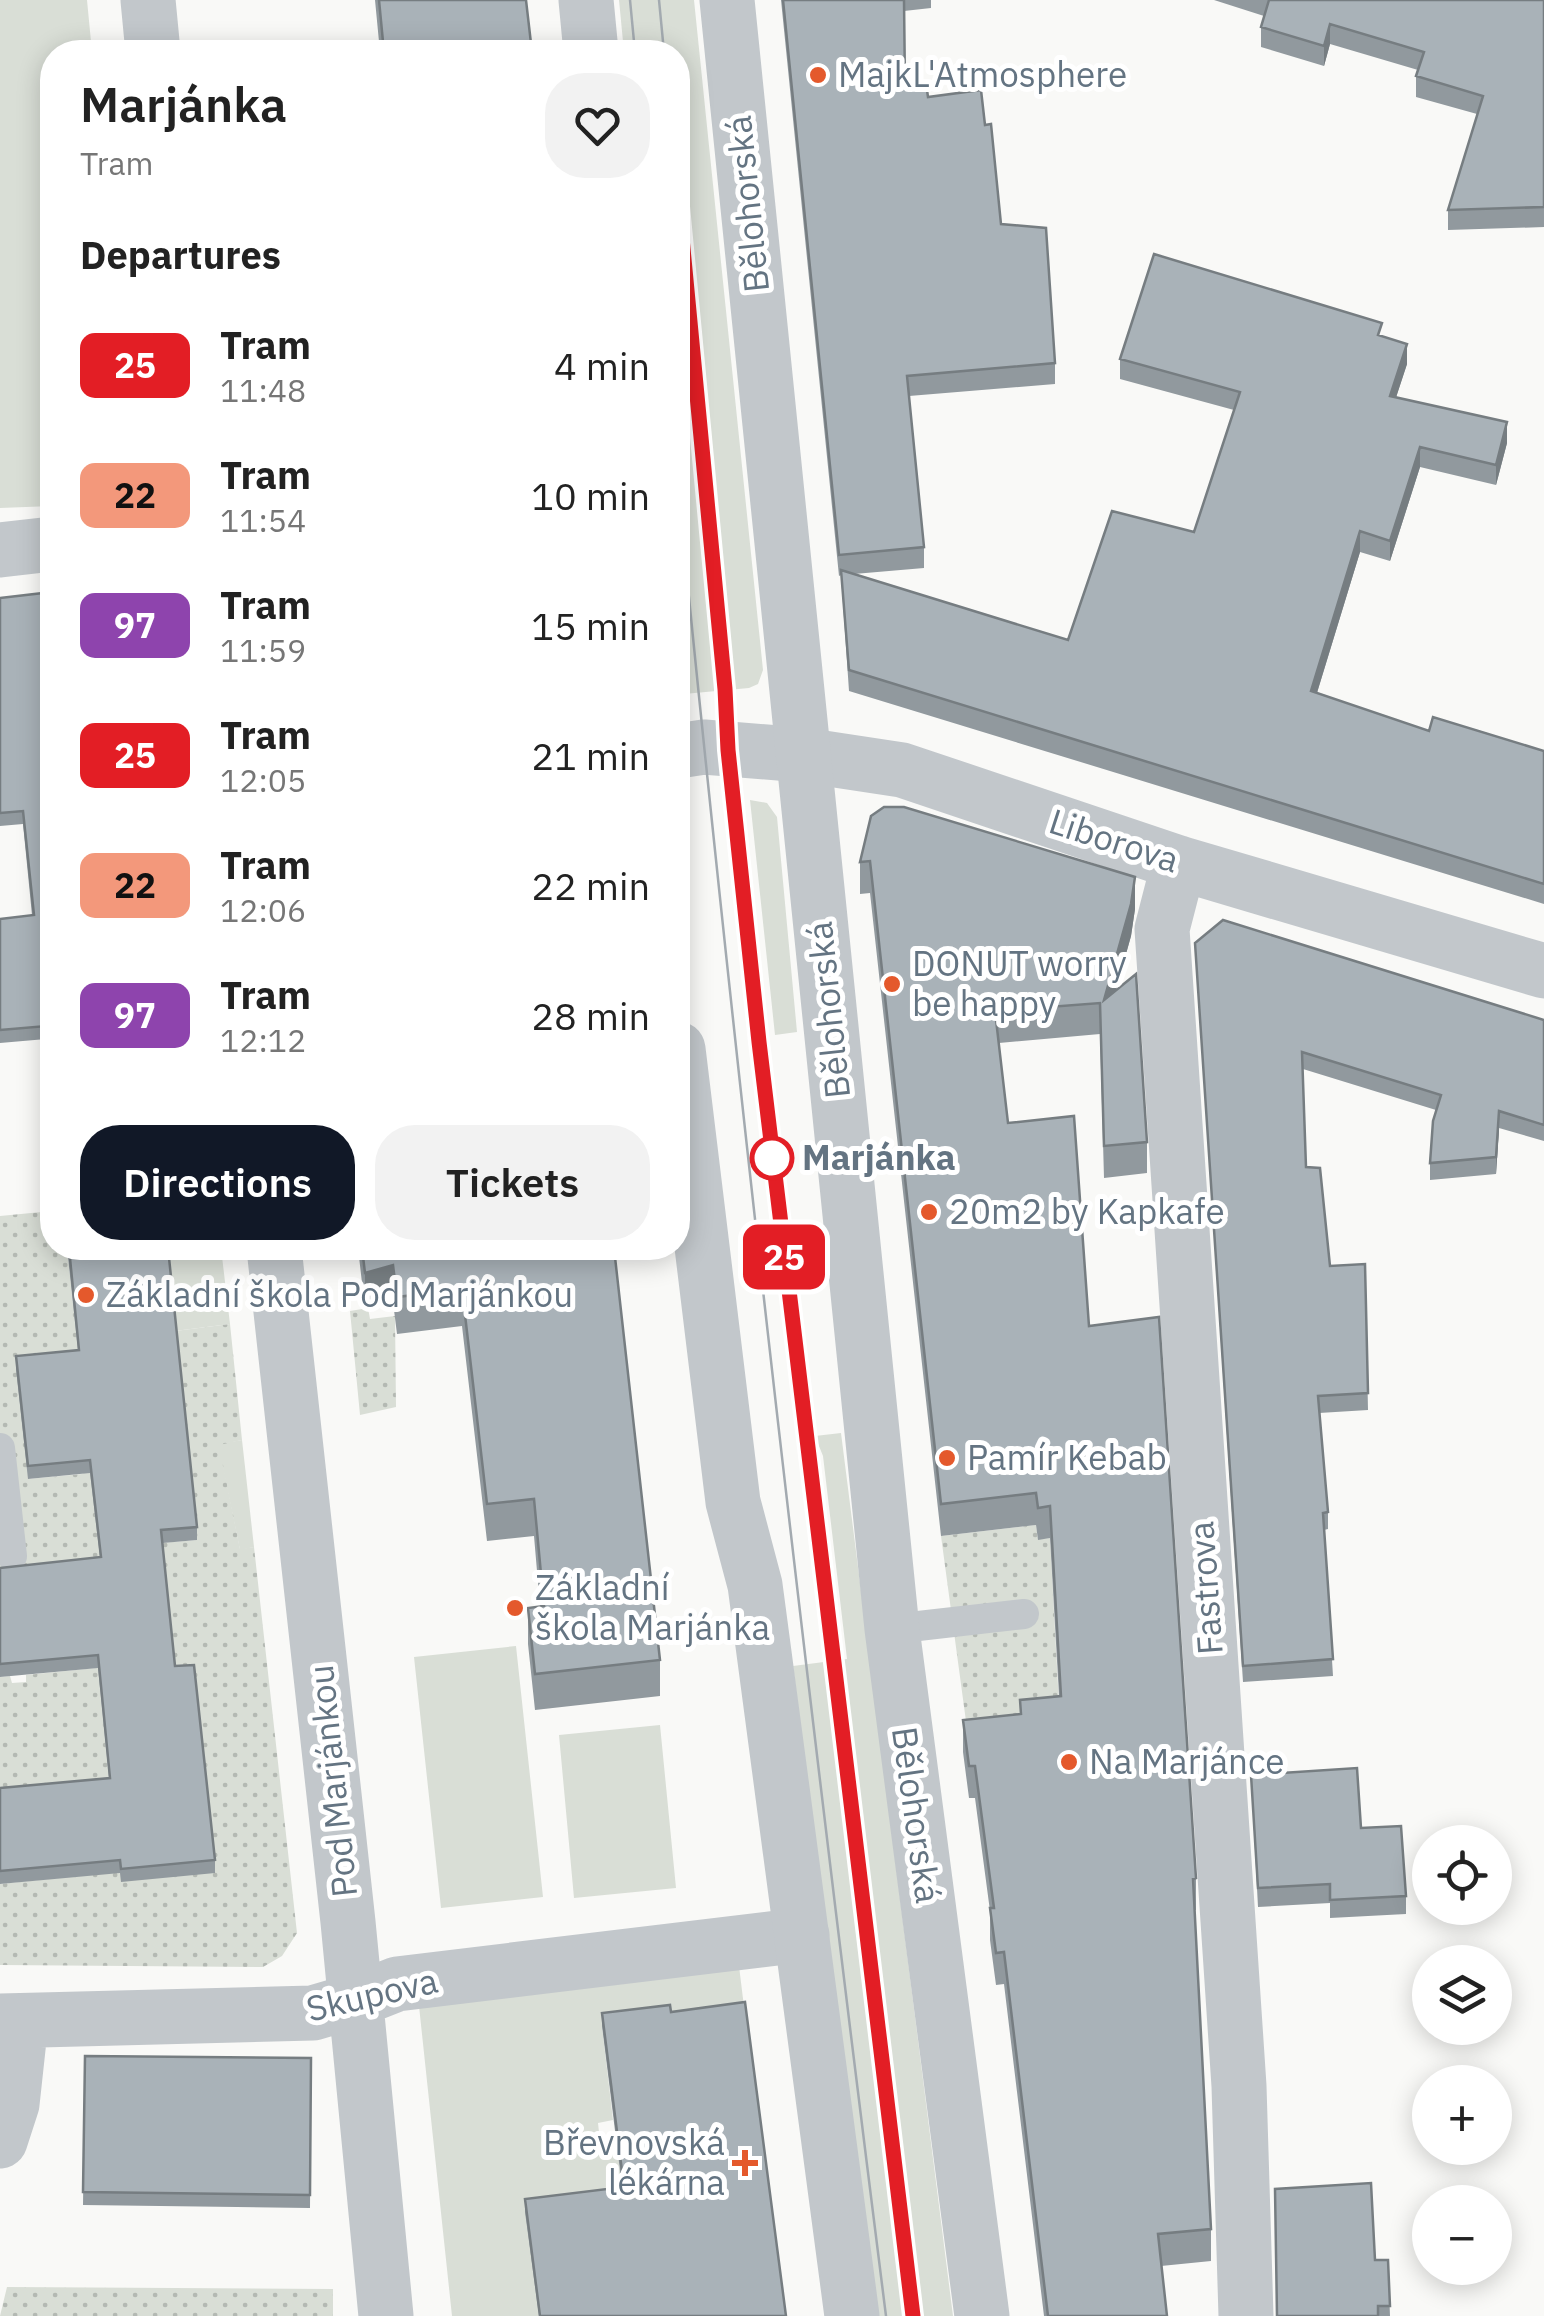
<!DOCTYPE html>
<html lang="en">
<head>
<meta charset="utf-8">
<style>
  :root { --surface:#fff; --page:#f2f2f2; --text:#222; --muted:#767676; --accent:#111827 }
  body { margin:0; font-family:"IBM Plex Sans",sans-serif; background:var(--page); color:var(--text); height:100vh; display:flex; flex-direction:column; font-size:38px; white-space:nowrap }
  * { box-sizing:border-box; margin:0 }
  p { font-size:32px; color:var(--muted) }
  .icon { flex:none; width:55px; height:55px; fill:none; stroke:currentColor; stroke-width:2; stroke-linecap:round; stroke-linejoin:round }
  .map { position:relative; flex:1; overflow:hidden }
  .sheet { position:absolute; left:40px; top:40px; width:650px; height:1220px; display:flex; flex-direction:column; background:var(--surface); border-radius:40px; box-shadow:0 5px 25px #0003 }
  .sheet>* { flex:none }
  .badge { padding:0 20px; border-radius:15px; font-size:35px; line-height:65px }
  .buttons { position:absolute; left:1412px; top:1825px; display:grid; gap:20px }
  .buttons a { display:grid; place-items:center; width:100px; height:100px; border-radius:50%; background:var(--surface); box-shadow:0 5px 25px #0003; font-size:50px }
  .map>.badge { position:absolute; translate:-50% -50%; box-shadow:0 0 0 5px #fff }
  h2 { padding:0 40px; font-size:38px; line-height:90px }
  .round { display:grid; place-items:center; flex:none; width:105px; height:105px; border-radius:40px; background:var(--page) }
  .summary { display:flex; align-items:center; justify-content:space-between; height:170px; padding:0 40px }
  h1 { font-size:48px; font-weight:600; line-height:75px }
  .primary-button { display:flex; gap:20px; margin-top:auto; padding:20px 40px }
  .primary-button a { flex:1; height:115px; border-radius:40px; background:var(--accent); color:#fff; font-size:40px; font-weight:600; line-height:115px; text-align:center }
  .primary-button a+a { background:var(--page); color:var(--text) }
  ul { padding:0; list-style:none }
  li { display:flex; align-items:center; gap:30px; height:130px; padding:0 40px }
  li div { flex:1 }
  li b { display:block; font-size:38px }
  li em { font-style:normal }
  li .badge { min-width:110px; font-weight:700; text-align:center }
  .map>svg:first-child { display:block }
  .green { fill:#d9ded6 }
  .garden { fill:url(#garden-dots) }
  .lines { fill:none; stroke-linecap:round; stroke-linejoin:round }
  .service { stroke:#c2c7cb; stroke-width:30 }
  .minor { stroke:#c2c7cb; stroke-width:55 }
  .tertiary { stroke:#c2c7cb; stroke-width:55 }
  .tram { stroke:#a3aab0; stroke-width:2.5 }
  .wall { fill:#91999e }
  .shaded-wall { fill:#767d81 }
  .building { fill:#a9b2b8; stroke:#767d81; stroke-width:2.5 }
  .line-casing { stroke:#fff; stroke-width:22 }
  .line { stroke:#e31e25; stroke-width:15 }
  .poi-dot { fill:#e4592c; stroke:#fff; stroke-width:4 }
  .stop-dot { fill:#fff; stroke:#e31e25; stroke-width:5 }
  .labels { text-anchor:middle; stroke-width:10; stroke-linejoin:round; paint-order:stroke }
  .poi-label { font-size:35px; fill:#647482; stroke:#fff; text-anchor:start }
  .street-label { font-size:35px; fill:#647482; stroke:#fff }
  .stop-label { font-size:35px; font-weight:bold; fill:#647482; stroke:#fff; text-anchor:start }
</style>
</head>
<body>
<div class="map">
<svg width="1544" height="2316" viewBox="0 0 1544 2316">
  <defs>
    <pattern id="garden-dots" width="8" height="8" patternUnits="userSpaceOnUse" patternTransform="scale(2.5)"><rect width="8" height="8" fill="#d9ded6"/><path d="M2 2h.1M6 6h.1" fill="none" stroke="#b4b9b3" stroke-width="1.8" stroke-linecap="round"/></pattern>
  </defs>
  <rect width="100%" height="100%" fill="#f9f9f7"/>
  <path class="green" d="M 0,0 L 87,0 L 92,52 L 52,52 L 52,506 L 0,508 Z
    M 619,0 L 694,0 L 763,670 L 758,684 L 749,688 L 684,694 L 678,623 L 678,52 L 624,52 Z
    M 750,800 L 767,803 L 777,817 L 797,1032 L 775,1035 Z
    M 176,1248 L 221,1248 L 230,1324 L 175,1331 L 168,1259 Z
    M 841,1433 L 953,2316 L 876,2316 L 793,1666 L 847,1659 L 823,1456 L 815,1436 Z
    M 242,1440 L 254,1547 L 240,1550 L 218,1444 Z
    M 516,1646 L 543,1897 L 441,1908 L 414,1657 Z
    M 660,1725 L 676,1888 L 574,1898 L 559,1735 Z
    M 739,1966 L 745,2015 L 602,2026 L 613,2120 L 598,2123 L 600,2141 L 616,2140 L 624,2200 L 526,2213 L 539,2316 L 452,2316 L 419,2006 Z"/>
  <path class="garden" d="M 52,1211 L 52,1248 L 67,1248 L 80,1367 L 28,1479 L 82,1474 L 90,1470 L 99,1548 L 105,1569 L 0,1574 L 0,1216 Z
    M 368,1308 L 370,1319 L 395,1316 L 396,1407 L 360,1415 L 350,1311 Z
    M 230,1324 L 242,1440 L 219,1445 L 240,1549 L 254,1547 L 297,1933 L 282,1956 L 263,1967 L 0,1965 L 0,1884 L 68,1877 L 0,1801 L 0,1677 L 10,1676 L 12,1683 L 26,1682 L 26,1675 L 115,1666 L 100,1688 L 116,1849 L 175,1679 L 161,1543 L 197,1540 L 175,1331 Z
    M 1036,1525 L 1038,1539 L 1050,1538 L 1061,1741 L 970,1751 L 941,1536 Z
    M 7,2287 L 333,2289 L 333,2316 L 0,2316 Z"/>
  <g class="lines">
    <path class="service" d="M 0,1448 L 12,1556
      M 892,1629 L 1024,1614"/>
    <path class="minor" d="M 148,0 L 153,52
      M 0,550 L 52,544
      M 678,751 L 704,747 L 803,755 L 902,770 L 1179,863 L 1544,971
      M 1179,863 L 1162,929 L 1239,2086 L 1246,2316
      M 274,1248 L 348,1922 L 386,2316
      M 0,2021 L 313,2013 L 354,2001 L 397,1984 L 802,1935
      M 0,2141 L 12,2104 L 21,2021"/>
    <path class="tertiary" d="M 586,0 L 591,52
      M 727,0 L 892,1629 L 982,2316
      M 678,1049 L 733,1502 L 755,1585 L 852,2316"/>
    <path class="tram" d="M 630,0 L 635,52
      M 659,0 L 664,52
      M 678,196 L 728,750 L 759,1043 L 913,2316
      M 678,487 C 738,1098 809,1707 886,2316"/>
  </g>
  <path class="wall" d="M 375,0 L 526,0 L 532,52 L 380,52 Z
    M 781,0 L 931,0 L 931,8 L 904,11 L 905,86 L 985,125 L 1001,224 L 1055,363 L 1055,384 L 909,396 L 924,547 L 924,568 L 854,574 L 1068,640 L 1194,532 L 1234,410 L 1120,379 L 1120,359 L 1382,336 L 1407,364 L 1396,397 L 1507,443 L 1496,485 L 1420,467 L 1390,561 L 1360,552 L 1317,693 L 1429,731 L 1544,751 L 1544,904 L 849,691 L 841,575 L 839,576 Z
    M 1214,0 L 1544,0 L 1544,227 L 1448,230 L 1448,210 L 1477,114 L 1416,97 L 1416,76 L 1418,70 L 1330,44 L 1324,66 L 1261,47 L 1261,27 L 1264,16 Z
    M 52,592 L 52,1106 L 46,1039 L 0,1043 L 0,919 L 32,915 L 23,824 L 0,826 L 0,598 Z
    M 871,816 L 1135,909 L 1131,936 L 1116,990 L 1147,1142 L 1147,1173 L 1104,1178 L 1100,1034 L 999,1043 L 1008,1123 L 1089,1326 L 1196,1878 L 1196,1910 L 1195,1910 L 1211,2229 L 1211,2261 L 1161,2266 L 1167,2316 L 1044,2316 L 1004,1984 L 996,1985 L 990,1940 L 990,1911 L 975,1798 L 969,1798 L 963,1752 L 963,1720 L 1020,1714 L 1020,1700 L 1059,1696 L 1050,1538 L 1038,1540 L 1036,1525 L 941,1536 L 870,893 L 860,894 L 860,862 Z
    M 1195,943 L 1544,1020 L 1544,1141 L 1499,1128 L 1496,1174 L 1430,1180 L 1430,1163 L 1436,1110 L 1303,1069 L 1306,1167 L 1330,1266 L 1365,1264 L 1368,1410 L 1319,1413 L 1328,1512 L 1328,1529 L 1324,1530 L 1333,1676 L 1243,1682 Z
    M 67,1248 L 176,1248 L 176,1258 L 169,1259 L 197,1527 L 197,1540 L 163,1543 L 175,1666 L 215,1860 L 215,1873 L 121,1882 L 120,1873 L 0,1884 L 0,1788 L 109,1778 L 98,1668 L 0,1677 L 0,1568 L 100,1557 L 90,1473 L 28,1479 L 16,1369 L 16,1356 L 78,1350 Z
    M 358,1248 L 614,1248 L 660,1660 L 660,1696 L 535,1710 L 528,1644 L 528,1608 L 540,1606 L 534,1536 L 487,1541 L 462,1326 L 397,1334 L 393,1302 L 365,1309 Z
    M 1251,1775 L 1361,1828 L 1406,1896 L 1406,1914 L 1330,1918 L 1330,1903 L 1258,1907 Z
    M 671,2012 L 786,2316 L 539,2316 L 525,2212 L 525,2199 L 622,2187 L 602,2026 L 602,2013 Z
    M 85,2056 L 311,2058 L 310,2208 L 83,2205 Z
    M 1375,2260 L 1388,2260 L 1390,2316 L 1276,2316 Z"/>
  <path class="shaded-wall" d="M 1330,24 L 1330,44 L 1324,66 L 1324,46 Z
    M 1407,344 L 1407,364 L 1390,416 L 1390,396 Z
    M 1507,422 L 1507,443 L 1496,485 L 1496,465 Z
    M 1420,447 L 1420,467 L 1390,561 L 1390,541 Z
    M 1360,531 L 1360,552 L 1311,712 L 1311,691 Z
    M 1135,877 L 1135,909 L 1131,936 L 1104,1032 L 1104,1000 Z
    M 1499,1111 L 1499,1128 L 1496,1174 L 1496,1157 Z
    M 393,1265 L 393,1302 L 365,1309 L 365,1273 Z"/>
  <path class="building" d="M 379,0 L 526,0 L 532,52 L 384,52 Z
    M 783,0 L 904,0 L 905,86 L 926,83 L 928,97 L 981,90 L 985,125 L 991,124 L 1001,224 L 1046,228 L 1055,363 L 907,376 L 924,547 L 839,555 Z
    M 1269,0 L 1544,0 L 1544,207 L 1448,210 L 1483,96 L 1416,76 L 1424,52 L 1330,24 L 1324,46 L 1261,27 Z
    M 1154,254 L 1382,323 L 1378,335 L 1407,344 L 1390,396 L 1507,422 L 1496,465 L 1420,447 L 1390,541 L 1360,531 L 1311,691 L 1429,731 L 1433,717 L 1544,751 L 1544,884 L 849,670 L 841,570 L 1068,640 L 1112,511 L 1194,532 L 1240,392 L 1120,359 Z
    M 52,592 L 52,1092 L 46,1026 L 0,1030 L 0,919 L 34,915 L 23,811 L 0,813 L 0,598 Z
    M 884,807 L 904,807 L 1135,877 L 1131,904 L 1104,1000 L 1136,974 L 1147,1142 L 1104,1146 L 1100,1003 L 995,1011 L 1008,1123 L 1074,1116 L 1089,1326 L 1159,1317 L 1196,1878 L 1193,1879 L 1211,2229 L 1158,2234 L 1167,2316 L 1048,2316 L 1004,1952 L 996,1953 L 990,1908 L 994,1908 L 975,1766 L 969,1766 L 963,1720 L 1021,1714 L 1020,1700 L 1061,1696 L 1050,1506 L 1038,1508 L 1036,1493 L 941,1504 L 870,861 L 860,862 L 871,816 Z
    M 1223,920 L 1544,1020 L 1544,1125 L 1499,1111 L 1496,1157 L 1430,1163 L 1433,1121 L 1441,1095 L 1302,1052 L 1306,1167 L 1320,1168 L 1330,1266 L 1365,1264 L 1368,1393 L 1318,1396 L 1328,1512 L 1323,1513 L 1333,1659 L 1243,1666 L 1195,943 Z
    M 69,1248 L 168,1248 L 197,1527 L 161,1530 L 175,1666 L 194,1665 L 215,1860 L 121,1869 L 120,1860 L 0,1871 L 0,1788 L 110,1778 L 98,1655 L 0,1664 L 0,1568 L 101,1557 L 90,1460 L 28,1466 L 16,1356 L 79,1350 Z
    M 362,1248 L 614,1248 L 660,1660 L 535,1674 L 528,1608 L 544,1606 L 534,1499 L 487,1504 L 462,1289 L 397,1297 L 393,1265 L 365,1273 Z
    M 1357,1768 L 1361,1828 L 1401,1826 L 1406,1896 L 1330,1900 L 1330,1884 L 1258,1888 L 1251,1775 Z
    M 745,2002 L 786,2316 L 540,2316 L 525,2199 L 624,2187 L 602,2013 L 670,2005 L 671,2012 Z
    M 85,2056 L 311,2058 L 310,2195 L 83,2192 Z
    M 1371,2183 L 1375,2260 L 1388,2260 L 1390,2306 L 1378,2306 L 1378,2316 L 1277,2316 L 1275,2189 Z"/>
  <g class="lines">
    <defs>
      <path id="line" d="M 678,196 L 725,689 L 728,750 L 759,1042 L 913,2316"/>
    </defs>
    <use href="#line" class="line-casing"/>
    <use href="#line" class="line"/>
  </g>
  <g class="poi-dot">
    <circle cx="818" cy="75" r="10"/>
    <circle cx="892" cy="984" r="10"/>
    <circle cx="929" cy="1212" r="10"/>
    <circle cx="86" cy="1295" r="10"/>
    <circle cx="947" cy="1458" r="10"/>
    <circle cx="515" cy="1608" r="10"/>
    <circle cx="1069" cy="1762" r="10"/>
    <path d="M740 2148h10v10h10v10h-10v10h-10v-10h-10v-10h10z"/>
  </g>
  <circle class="stop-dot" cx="772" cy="1158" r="20"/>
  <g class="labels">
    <g class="poi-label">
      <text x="838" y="87">MajkL'Atmosphere</text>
      <text x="912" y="976">DONUT worry<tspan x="912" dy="40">be happy</tspan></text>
      <text x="949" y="1224">20m2 by Kapkafe</text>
      <text x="106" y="1307">Základní škola Pod Marjánkou</text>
      <text x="967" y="1470">Pamír Kebab</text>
      <text x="535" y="1600">Základní<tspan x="535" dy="40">škola Marjánka</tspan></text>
      <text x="1089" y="1774">Na Marjánce</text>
      <text x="725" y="2155" text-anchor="end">Břevnovská<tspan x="725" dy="40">lékárna</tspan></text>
    </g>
    <g class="street-label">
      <text transform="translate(748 204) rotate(-96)" y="12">Bělohorská</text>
      <text transform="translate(1114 841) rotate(18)" y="12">Liborova</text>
      <text transform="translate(829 1010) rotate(-96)" y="12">Bělohorská</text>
      <text transform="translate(1206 1588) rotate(-94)" y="12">Fastrova</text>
      <text transform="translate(333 1781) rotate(-96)" y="12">Pod Marjánkou</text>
      <text transform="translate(916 1815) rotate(82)" y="12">Bělohorská</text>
      <text transform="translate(372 1995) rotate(-13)" y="12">Skupova</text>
    </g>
    <g class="stop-label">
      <text x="802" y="1170">Marjánka</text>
    </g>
  </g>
</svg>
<div class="buttons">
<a><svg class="icon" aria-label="locate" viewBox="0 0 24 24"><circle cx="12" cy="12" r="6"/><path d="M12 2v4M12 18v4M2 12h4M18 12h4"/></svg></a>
<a><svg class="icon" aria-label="layers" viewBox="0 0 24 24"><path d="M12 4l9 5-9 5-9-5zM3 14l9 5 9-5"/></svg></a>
<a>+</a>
<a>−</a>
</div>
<b class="badge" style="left:784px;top:1257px;background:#e31e25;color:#fff">25</b>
<section class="sheet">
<div class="summary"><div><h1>Marjánka</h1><p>Tram</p></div><a class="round"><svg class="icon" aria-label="heart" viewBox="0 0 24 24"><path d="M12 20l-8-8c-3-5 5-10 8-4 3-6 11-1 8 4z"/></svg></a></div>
<h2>Departures</h2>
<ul>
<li><span class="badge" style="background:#e31e25;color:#fff">25</span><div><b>Tram</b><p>11:48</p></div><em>4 min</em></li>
<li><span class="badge" style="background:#f3987b;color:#111">22</span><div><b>Tram</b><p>11:54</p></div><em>10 min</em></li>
<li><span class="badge" style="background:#8e44ad;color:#fff">97</span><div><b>Tram</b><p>11:59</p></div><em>15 min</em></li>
<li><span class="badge" style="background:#e31e25;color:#fff">25</span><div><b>Tram</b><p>12:05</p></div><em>21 min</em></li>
<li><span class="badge" style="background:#f3987b;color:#111">22</span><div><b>Tram</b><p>12:06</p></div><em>22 min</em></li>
<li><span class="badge" style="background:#8e44ad;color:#fff">97</span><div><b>Tram</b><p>12:12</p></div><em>28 min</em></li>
</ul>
<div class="primary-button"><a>Directions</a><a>Tickets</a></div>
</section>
</div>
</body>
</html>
